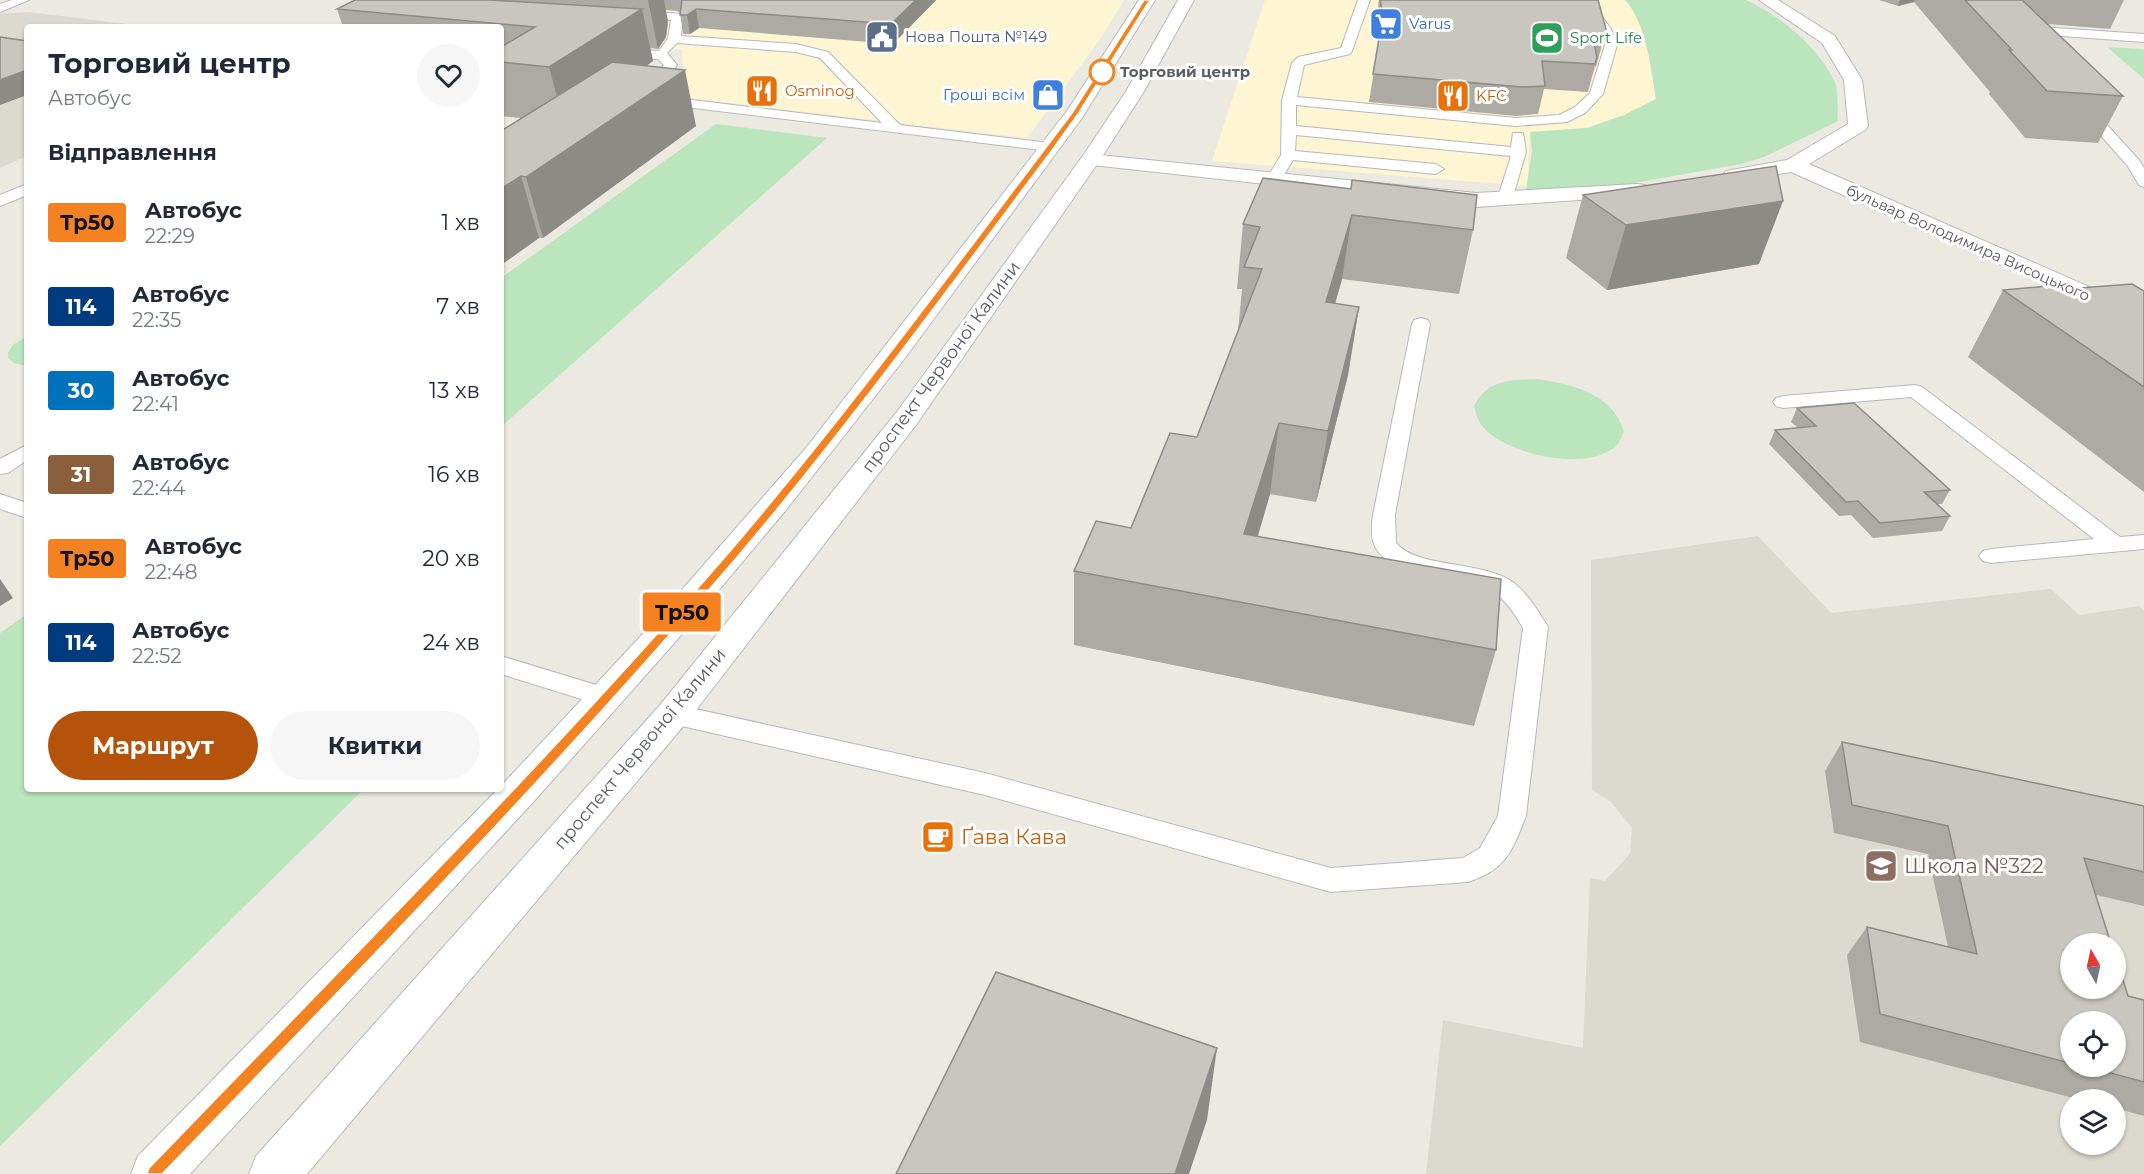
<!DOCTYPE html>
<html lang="uk">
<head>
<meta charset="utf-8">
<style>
  :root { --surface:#fff; --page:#f6f6f7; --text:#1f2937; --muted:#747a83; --accent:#b45309 }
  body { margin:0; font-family:Montserrat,sans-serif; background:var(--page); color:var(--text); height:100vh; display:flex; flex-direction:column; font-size:22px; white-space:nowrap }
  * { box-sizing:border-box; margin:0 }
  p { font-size:20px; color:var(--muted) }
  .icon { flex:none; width:33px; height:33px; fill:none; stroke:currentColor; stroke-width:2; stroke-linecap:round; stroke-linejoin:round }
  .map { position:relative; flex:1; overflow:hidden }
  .panel { position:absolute; left:24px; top:24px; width:480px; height:768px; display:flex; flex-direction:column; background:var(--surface); border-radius:6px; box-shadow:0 2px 4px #0004 }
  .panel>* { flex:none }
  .badge { padding:0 12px; border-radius:4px; font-size:21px; line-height:39px }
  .needle { width:39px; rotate:351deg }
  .buttons { position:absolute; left:2060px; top:933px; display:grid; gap:12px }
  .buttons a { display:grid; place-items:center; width:66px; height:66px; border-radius:50%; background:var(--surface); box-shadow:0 2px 4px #0004; font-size:30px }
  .map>.badge { position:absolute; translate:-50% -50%; box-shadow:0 0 0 3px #fff }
  h2 { padding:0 24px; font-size:22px; line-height:54px }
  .round { display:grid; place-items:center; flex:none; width:63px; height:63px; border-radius:32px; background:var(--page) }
  .head { display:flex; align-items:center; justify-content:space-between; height:102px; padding:0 24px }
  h1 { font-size:28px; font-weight:700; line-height:45px }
  .cta { display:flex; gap:12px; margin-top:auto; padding:12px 24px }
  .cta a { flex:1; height:69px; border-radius:36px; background:var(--accent); color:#fff; font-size:24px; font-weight:700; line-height:69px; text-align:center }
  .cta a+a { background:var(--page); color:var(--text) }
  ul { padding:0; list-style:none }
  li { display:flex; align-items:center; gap:18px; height:84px; padding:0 24px }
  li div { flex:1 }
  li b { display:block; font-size:22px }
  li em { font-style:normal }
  li .badge { min-width:66px; font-weight:700; text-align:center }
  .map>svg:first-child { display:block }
  .commercial { fill:#fef5d3 }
  .education { fill:#dcd9ce; fill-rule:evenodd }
  .green { fill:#bbe5bc }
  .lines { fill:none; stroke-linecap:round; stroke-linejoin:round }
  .lane-casing { stroke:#b6b8bd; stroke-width:2 }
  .street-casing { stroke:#b6b8bd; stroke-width:2 }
  .secondary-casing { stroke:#b6b9bf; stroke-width:2 }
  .lane { fill:#fff; fill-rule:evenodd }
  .street { fill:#fff; fill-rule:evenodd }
  .secondary { fill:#fff; fill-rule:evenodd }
  .wall { fill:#adaaa4; fill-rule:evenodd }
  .shaded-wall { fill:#8d8b86 }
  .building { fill:#c9c6bf; stroke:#8d8b86; stroke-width:1.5 }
  .line { fill:#f58220; stroke:#fff; stroke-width:1.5 }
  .stop-dot { fill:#fff; stroke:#f58220; stroke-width:3 }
  .labels { text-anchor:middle; stroke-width:6; stroke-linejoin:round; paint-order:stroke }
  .far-shop-label { font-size:15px; fill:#366cbe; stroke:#fff; text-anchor:start }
  .far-service-label { font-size:15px; fill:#4e5e75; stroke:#fff; text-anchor:start }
  .far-leisure-label { font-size:15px; fill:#27864d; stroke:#fff; text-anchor:start }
  .far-stop-label { font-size:15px; font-weight:bold; fill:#595c61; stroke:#fff; text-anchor:start }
  .far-food-label { font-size:15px; fill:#c56008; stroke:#fff; text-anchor:start }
  .far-street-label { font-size:15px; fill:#595c61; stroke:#fff }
  .street-label { font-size:18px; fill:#595c61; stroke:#fff }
  .near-food-label { font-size:21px; fill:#c56008; stroke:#fff; text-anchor:start }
  .near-education-label { font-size:21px; fill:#785e54; stroke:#fff; text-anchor:start }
</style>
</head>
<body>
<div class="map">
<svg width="2144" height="1174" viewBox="0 0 2144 1174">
  <rect width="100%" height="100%" fill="#eceae0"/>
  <path class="commercial" d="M 553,0 L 1124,0 L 1101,38 L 1027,138 L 670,96 L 683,67 L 682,50 L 633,42 Z
    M 1265,0 L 1625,0 L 1635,10 L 1649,54 L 1656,99 L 1624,115 L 1587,128 L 1530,132 L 1527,186 L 1212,161 Z"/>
  <path class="education" d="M 28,12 L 151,27 L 27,27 L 27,156 L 0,168 L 0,14 Z
    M 1758,536 L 1831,613 L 2051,589 L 2079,615 L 2139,606 L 2144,611 L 2144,1174 L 1426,1174 L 1443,1020 L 1583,1048 L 1590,878 L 1605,881 L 1630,854 L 1632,828 L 1611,802 L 1592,790 L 1591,560 ZM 2070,944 L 2115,944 L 2115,988 L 2070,988 ZM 2070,1022 L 2115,1022 L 2115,1066 L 2070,1066 ZM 2070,1100 L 2115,1100 L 2115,1144 L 2070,1144 Z"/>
  <path class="green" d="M 1625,0 L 1746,0 C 1781,16 1816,45 1834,80 C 1839,90 1837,109 1838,121 L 1764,157 L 1741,164 L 1623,185 L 1526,190 L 1532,151 L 1530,132 L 1587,128 L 1624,115 L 1656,99 C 1651,68 1646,22 1625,0 Z
    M 2107,47 L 2144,49 L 2144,79 Z
    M 716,124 L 827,138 L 501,427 L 501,278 Z
    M 27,336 L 27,366 L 14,363 L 8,358 L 8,352 L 13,345 Z
    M 1538,379 C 1573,385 1613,393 1624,432 C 1622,435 1620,441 1618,444 C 1590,474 1507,455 1483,427 C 1478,422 1476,413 1474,406 C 1487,379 1511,380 1538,379 Z
    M 27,614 L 27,789 L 364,789 L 0,1146 L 0,633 Z"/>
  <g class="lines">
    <defs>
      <path id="lane" d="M 12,0 L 29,0 L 0,12 L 0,4 Z
        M 1358,0 L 1370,0 L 1352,51 L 1350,54 L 1304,65 L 1297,97 L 1516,118 L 1559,115 L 1575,107 L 1590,93 L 1605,45 L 1599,29 L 1578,0 L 1590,0 L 1611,29 L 1617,45 L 1603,94 L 1585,113 L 1567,122 L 1516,126 L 1296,105 L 1296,126 L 1511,147 L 1513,133 L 1523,133 L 1526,152 L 1511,203 L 1499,203 L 1497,200 L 1511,156 L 1296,135 L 1295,151 L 1436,164 L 1444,169 L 1436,174 L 1293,160 L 1279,183 L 1269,183 L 1266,180 L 1281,155 L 1282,100 L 1292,63 L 1298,57 L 1341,48 Z
        M 637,10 L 681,14 L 683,17 L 681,36 L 796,44 L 828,52 L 900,125 L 1050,143 L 1057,147 L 1050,151 L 635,101 L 633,98 L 635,95 L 655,77 L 664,65 L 658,59 L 618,56 L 612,52 L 618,48 L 659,51 L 668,38 L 671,20 L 633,17 L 633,11 ZM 677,43 L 796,52 L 820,58 L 882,123 L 651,95 L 665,83 L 677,65 L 667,53 Z
        M 2024,26 L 2144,34 L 2144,42 L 2020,33 L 2020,27 Z
        M 2083,103 L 2088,104 L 2139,160 L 2144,168 L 2144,187 L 2139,185 L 2127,165 L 2078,110 L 2076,107 Z
        M 27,184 L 27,195 L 0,206 L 0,195 Z
        M 1421,318 L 1428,320 L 1430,324 L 1395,515 L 1396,543 C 1418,569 1484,560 1514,583 C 1528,594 1539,612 1548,627 L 1526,816 C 1512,851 1507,869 1468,882 L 1331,892 L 985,795 L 673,724 L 664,721 L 660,714 L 664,707 L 673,704 L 985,773 L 1331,868 L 1463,858 L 1480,848 L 1498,816 L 1523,628 C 1516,616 1508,603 1497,595 C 1474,576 1420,573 1390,562 C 1371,550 1370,536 1373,515 L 1412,324 L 1414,320 Z
        M 1915,385 L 1922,387 L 2120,537 L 2144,535 L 2144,549 L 1991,563 L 1983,561 L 1979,556 L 1983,551 L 1991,549 L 2094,539 L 1911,397 L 1783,408 L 1776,406 L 1773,402 L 1776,398 L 1783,396 Z
        M 27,445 L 27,460 L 8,473 L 0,474 L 0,459 Z
        M 0,494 L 27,503 L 27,518 L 0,509 Z
        M 501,656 L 616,691 L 620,698 L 616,705 L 607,707 L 501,674 Z"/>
      <path id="street" d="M 1759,0 L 1778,0 L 1835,36 L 1862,80 L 1868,126 L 1865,130 L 1809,164 L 2144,311 L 2144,328 L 1791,172 L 1733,181 L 1726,179 L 1723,175 L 1726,171 L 1787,160 L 1848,124 L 1844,80 L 1822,43 Z
        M 1090,154 L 1476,193 L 1637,184 L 1645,185 L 1648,190 L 1645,195 L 1637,196 L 1476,207 L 1083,164 L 1080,160 L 1083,156 Z"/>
      <path id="secondary" d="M 1139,0 L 1155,0 L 1082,118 L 905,358 L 786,510 L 676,641 L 535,800 L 190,1174 L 131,1174 L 138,1156 L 498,789 L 501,789 L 501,786 L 652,624 L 806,448 L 1067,111 Z
        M 1178,0 L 1194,0 L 1143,93 L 1100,160 L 916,425 L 686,723 L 307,1174 L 249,1174 L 256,1156 L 660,705 L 896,413 L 1082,157 L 1125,93 Z"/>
    </defs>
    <use href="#lane" class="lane-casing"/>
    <use href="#street" class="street-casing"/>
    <use href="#secondary" class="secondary-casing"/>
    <use href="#lane" class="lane"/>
    <use href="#street" class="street"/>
    <use href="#secondary" class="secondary"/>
  </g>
  <path class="wall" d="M 355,0 L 936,0 L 893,44 L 699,28 L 690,34 L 683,34 L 680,13 L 677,11 L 666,10 L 668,22 L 666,37 L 658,49 L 650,48 L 653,61 L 646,66 L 696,126 L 543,238 L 539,238 L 501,265 L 521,118 L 501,116 L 501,27 L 343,27 L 337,9 Z
    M 1379,0 L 1598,0 L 1606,29 L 1599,56 L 1596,67 L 1595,66 L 1588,92 L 1544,89 L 1538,114 L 1516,116 L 1369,102 L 1379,40 L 1376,23 Z
    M 1879,0 L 2124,0 L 2110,29 L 2048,24 L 2123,96 L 2098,143 L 2025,138 L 1989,94 L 1990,92 L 1914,2 L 1898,6 Z
    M 1263,178 L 1473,230 L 1459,294 L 1342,279 L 1335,304 L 1359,307 L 1348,375 L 1316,502 L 1270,494 L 1258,536 L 1496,650 L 1474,726 L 1074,645 L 1074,571 L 1131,528 L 1197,437 L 1238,331 L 1242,289 L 1237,289 L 1243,224 Z
    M 1583,195 L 1759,264 L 1607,290 L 1566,258 Z
    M 2066,289 L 2144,291 L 2144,492 L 1968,357 L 2003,290 Z
    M 1797,408 L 1950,490 L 1942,504 L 1937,504 L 1950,516 L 1942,531 L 1873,538 L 1851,515 L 1839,516 L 1769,444 L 1775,430 L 1798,428 L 1791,422 Z
    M 1842,742 L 2144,806 L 2144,906 L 2096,895 L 2128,996 L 2144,1000 L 2144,1116 L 2115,1108 L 2115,1100 L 2081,1100 L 1860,1042 L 1847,955 L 1867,927 L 1948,947 L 1928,854 L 1834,833 L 1825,771 ZM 2070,1022 L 2115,1066 L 2070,1066 Z"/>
  <path class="shaded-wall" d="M 648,0 L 664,0 L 668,22 L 666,37 L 658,49 Z
    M 916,0 L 936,0 L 893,44 L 891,24 Z
    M 1900,0 L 1915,0 L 1914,2 L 1898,6 Z
    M 642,9 L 653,61 L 564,123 L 549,67 Z
    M 696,9 L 699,28 L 690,34 L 687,15 Z
    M 27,70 L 27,95 L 0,105 L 0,80 Z
    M 685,70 L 696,126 L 543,238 L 526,177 Z
    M 521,176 L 539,238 L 501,265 L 501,189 Z
    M 1783,201 L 1759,264 L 1607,290 L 1626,225 Z
    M 1352,215 L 1342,279 L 1316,370 L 1326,302 Z
    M 1359,307 L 1348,375 L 1316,502 L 1328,431 Z
    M 1279,423 L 1270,494 L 1238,602 L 1244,534 Z
    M 0,579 L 13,598 L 0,606 Z
    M 1217,1048 L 1207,1120 L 1189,1174 L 1175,1174 Z"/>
  <path class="building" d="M 355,0 L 490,0 L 642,9 L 549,67 L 501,62 L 501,47 L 535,27 L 337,9 Z
    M 682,0 L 916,0 L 891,24 L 696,9 L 687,15 L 680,15 Z
    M 1380,0 L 1598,0 L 1606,29 L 1603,40 L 1593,39 L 1597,57 L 1595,64 L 1542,61 L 1545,86 L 1522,87 L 1373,74 L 1383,15 Z
    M 1965,0 L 2022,0 L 2123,96 L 2047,91 L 2009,50 L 2012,50 Z
    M 0,37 L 27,41 L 27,70 L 0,80 Z
    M 612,62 L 685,70 L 526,177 L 521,176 L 501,189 L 501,131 Z
    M 1776,166 L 1783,201 L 1626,225 L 1583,195 Z
    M 1263,178 L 1351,189 L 1352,180 L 1477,195 L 1473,230 L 1352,215 L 1326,302 L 1359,307 L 1328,431 L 1279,423 L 1244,534 L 1501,579 L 1496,650 L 1074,571 L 1096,521 L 1131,528 L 1170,433 L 1197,437 L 1262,269 L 1244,267 L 1260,227 L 1243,224 Z
    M 2132,284 L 2144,291 L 2144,387 L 2003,290 L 2059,285 L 2066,289 Z
    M 1854,403 L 1950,490 L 1924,492 L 1950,516 L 1880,523 L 1858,501 L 1846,502 L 1775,430 L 1816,426 L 1797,408 Z
    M 1842,742 L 2144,806 L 2144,872 L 2084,858 L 2111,944 L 2070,944 L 2070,988 L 2115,988 L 2115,955 L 2128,996 L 2144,1000 L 2144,1082 L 2085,1066 L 2115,1066 L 2115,1022 L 2070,1022 L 2070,1063 L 1880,1014 L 1867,927 L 1977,954 L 1948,826 L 1852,805 Z
    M 996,972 L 1217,1048 L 1175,1174 L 896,1174 Z"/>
  <path class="line" d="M 1144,0 L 1150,0 L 1078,114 L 1053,149 C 950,286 849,425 738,556 C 554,771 356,974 162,1174 L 147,1174 L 149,1168 C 345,964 546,764 731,550 C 842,420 944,282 1047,146 L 1072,113 Z"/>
  <defs>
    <symbol id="supermarket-square" viewBox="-11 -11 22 22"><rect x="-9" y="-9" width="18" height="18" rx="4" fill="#3f7fe0" stroke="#fff"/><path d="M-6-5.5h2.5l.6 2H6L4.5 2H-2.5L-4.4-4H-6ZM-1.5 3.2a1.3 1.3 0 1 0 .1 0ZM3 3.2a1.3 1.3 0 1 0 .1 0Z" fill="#fff"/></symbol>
    <symbol id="civic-square" viewBox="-11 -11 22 22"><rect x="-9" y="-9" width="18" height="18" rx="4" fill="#5c6f8a" stroke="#fff"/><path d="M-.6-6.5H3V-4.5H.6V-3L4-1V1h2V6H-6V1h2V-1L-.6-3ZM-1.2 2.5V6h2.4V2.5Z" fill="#fff"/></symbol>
    <symbol id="stadium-square" viewBox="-11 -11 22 22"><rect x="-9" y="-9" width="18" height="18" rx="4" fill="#2e9e5b" stroke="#fff"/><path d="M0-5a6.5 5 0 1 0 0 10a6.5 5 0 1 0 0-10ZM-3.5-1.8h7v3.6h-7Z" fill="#fff"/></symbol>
    <symbol id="restaurant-square" viewBox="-11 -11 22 22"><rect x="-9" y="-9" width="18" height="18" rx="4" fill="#e8710a" stroke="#fff"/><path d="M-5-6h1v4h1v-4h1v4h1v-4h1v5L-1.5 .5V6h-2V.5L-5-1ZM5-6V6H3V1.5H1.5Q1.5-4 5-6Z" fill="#fff"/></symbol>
    <symbol id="shop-square" viewBox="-11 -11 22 22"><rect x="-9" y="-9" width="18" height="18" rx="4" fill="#3f7fe0" stroke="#fff"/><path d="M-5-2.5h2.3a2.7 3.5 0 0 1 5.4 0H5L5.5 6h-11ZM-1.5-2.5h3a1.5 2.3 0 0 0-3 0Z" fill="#fff"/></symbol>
    <symbol id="cafe-square" viewBox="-11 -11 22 22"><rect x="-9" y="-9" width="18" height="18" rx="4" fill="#e8710a" stroke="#fff"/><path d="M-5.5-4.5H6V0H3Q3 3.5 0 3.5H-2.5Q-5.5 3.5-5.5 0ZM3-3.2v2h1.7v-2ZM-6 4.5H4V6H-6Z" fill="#fff"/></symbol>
    <symbol id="school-square" viewBox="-11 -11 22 22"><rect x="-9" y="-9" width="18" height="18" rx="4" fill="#8d6e63" stroke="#fff"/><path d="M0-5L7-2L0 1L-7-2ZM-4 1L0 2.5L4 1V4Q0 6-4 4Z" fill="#fff"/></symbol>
  </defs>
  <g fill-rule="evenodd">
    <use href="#supermarket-square" x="1367" y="5" width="38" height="38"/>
    <use href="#civic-square" x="863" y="18" width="38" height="38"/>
    <use href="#stadium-square" x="1528" y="19" width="38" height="38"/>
    <use href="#restaurant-square" x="743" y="72" width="38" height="38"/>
    <use href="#shop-square" x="1029" y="76" width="38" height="38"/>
    <use href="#restaurant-square" x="1434" y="77" width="38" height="38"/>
    <use href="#cafe-square" x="919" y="818" width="38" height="38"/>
    <use href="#school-square" x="1862" y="847" width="38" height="38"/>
  </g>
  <circle class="stop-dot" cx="1102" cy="72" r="12"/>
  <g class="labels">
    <g class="far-shop-label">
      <text x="1409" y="29">Varus</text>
      <text x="1025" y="100" text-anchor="end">Гроші всім</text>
    </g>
    <g class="far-service-label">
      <text x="905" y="42">Нова Пошта №149</text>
    </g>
    <g class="far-leisure-label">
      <text x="1570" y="43">Sport Life</text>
    </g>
    <g class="far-stop-label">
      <text x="1120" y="77">Торговий центр</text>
    </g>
    <g class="far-food-label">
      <text x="785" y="96">Osminog</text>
      <text x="1476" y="101">KFC</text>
    </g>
    <g class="far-street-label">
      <text transform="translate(1968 243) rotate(24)" y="5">бульвар Володимира Висоцького</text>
    </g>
    <g class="street-label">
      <text transform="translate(941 367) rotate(-54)" y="6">проспект Червоної Калини</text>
      <text transform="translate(640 749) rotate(-50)" y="6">проспект Червоної Калини</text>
    </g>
    <g class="near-food-label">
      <text x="961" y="844">Ґава Кава</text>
    </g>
    <g class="near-education-label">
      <text x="1904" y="873">Школа №322</text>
    </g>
  </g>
</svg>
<div class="buttons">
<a><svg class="needle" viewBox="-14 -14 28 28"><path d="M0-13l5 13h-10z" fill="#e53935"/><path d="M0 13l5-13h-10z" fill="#747a83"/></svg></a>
<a><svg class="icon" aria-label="locate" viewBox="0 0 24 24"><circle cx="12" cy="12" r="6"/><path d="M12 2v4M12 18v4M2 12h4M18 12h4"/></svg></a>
<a><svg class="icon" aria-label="layers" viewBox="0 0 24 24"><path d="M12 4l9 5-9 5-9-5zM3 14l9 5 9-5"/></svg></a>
</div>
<b class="badge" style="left:682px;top:612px;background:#f58220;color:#111">Тр50</b>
<section class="panel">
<div class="head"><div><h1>Торговий центр</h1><p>Автобус</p></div><a class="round"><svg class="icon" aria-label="heart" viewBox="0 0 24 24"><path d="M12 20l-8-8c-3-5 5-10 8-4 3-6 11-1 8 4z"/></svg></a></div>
<h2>Відправлення</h2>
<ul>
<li><span class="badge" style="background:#f58220;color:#111">Тр50</span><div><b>Автобус</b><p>22:29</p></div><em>1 хв</em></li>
<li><span class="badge" style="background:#003b80;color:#fff">114</span><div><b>Автобус</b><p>22:35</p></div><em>7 хв</em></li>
<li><span class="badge" style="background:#0072bc;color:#fff">30</span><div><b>Автобус</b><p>22:41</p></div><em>13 хв</em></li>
<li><span class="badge" style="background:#8b5e3c;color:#fff">31</span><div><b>Автобус</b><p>22:44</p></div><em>16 хв</em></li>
<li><span class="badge" style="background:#f58220;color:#111">Тр50</span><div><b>Автобус</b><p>22:48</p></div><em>20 хв</em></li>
<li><span class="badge" style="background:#003b80;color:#fff">114</span><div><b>Автобус</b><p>22:52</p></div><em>24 хв</em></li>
</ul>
<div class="cta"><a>Маршрут</a><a>Квитки</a></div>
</section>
</div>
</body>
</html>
